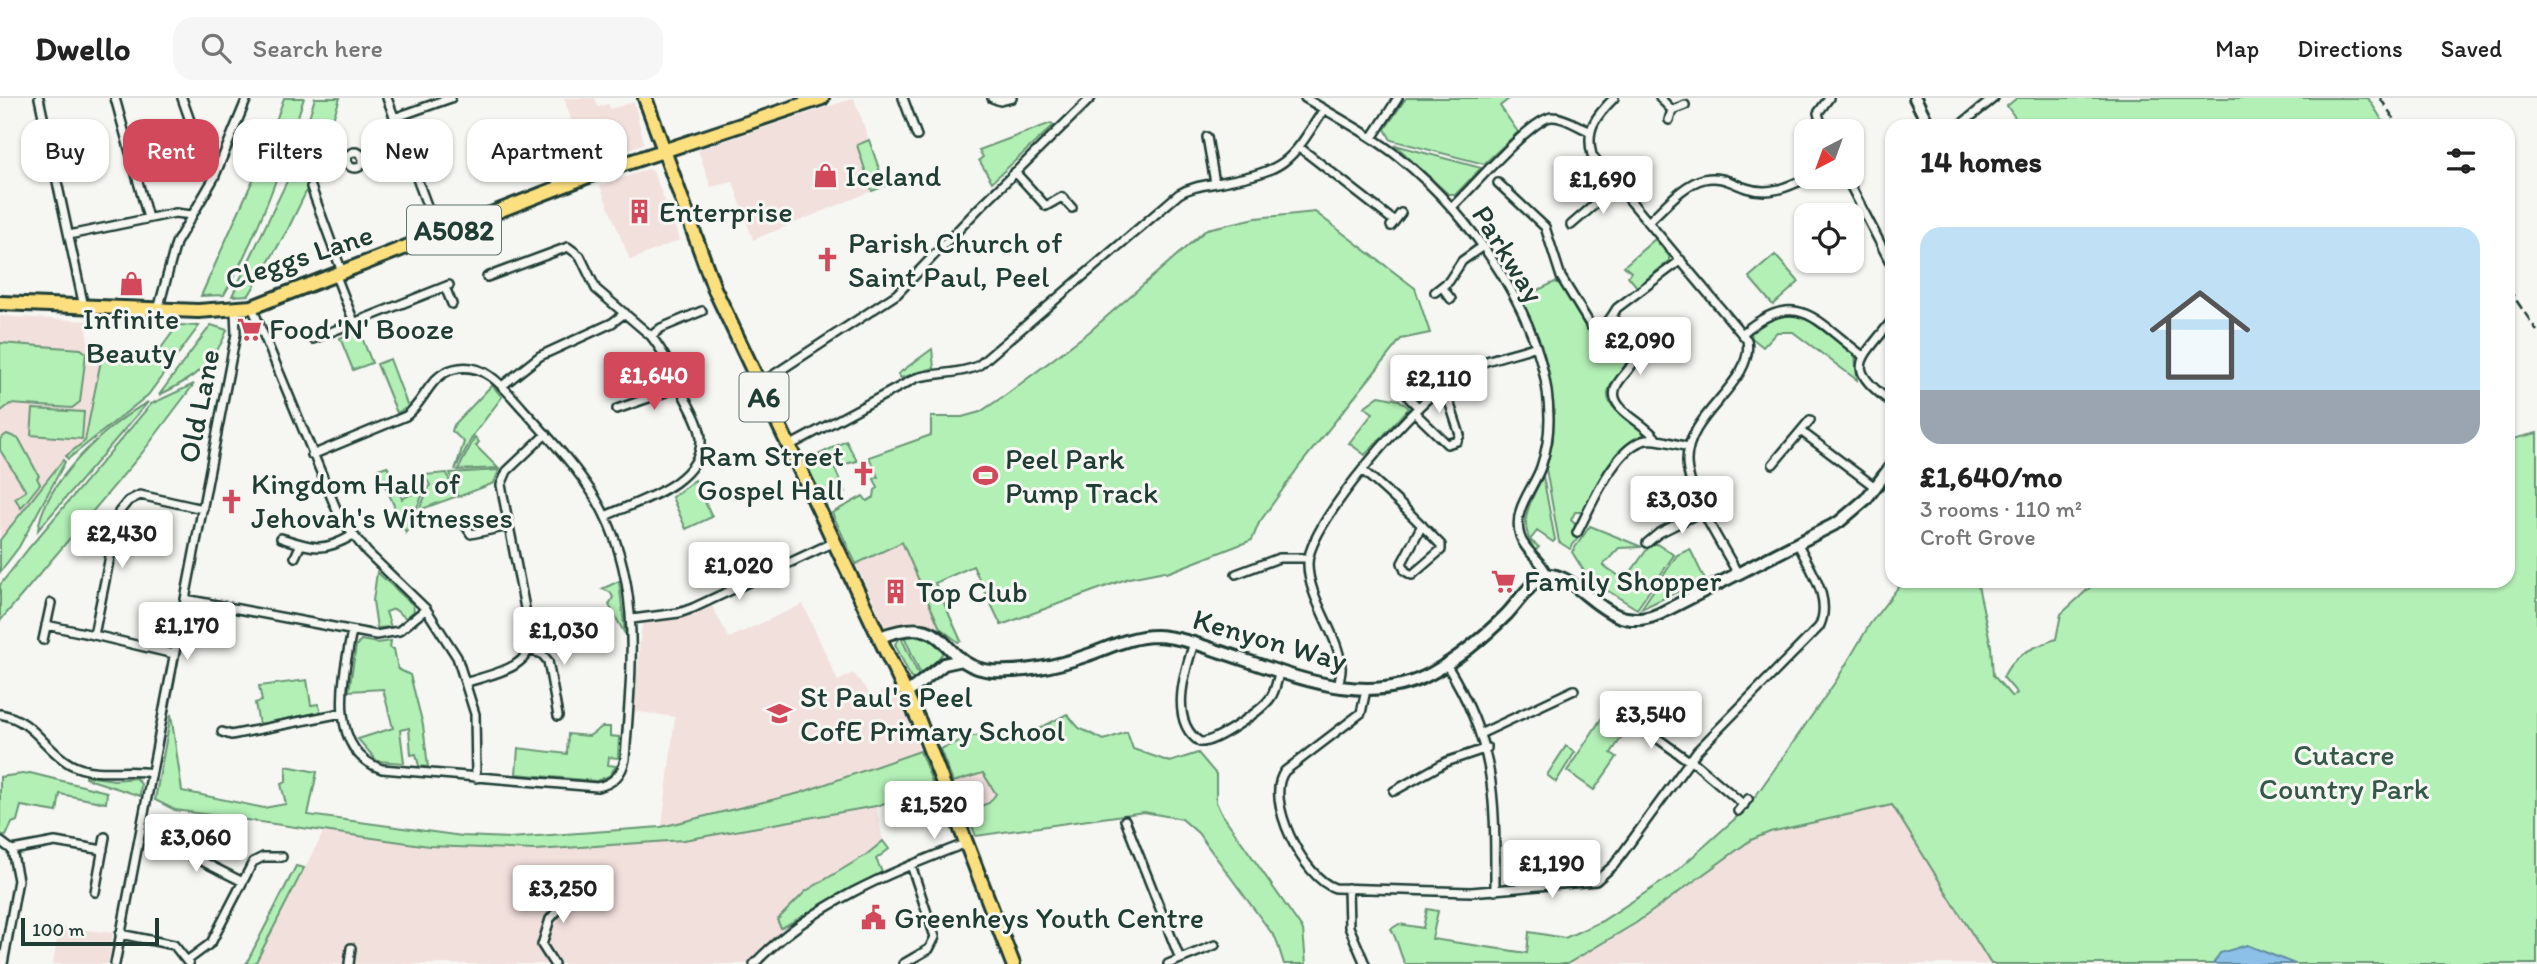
<!DOCTYPE html>
<meta charset="utf-8">
<style>
body{margin:0;font-family:Itim,sans-serif;background:#f6f6f6;color:#222;height:100vh;display:flex;flex-direction:column;font-size:26px;white-space:nowrap}
*{box-sizing:border-box;margin:0}
p{font-size:23px;color:#767676}
.icon{flex:none;width:38px;height:38px;fill:none;stroke:currentColor;stroke-width:2;stroke-linecap:round;stroke-linejoin:round}
.map{position:relative;flex:1;overflow:hidden}
.side{position:absolute;left:1885px;top:21px;width:630px;height:469px;display:flex;flex-direction:column;background:#fff;border-radius:21px;box-shadow:0 2px 5px #0004}
.side>*{flex:none}
.hud{position:absolute;left:21px;top:21px;width:665px;height:63px;display:flex;gap:14px}
.needle{width:46px;rotate:221deg}
.buttons{position:absolute;left:1794px;top:21px;display:grid;gap:14px}
.buttons a{display:grid;place-items:center;width:70px;height:70px;border-radius:14px;background:#fff;box-shadow:0 2px 5px #0004;font-size:35px}
.scale{position:absolute;left:21px;bottom:18px;width:138px;box-sizing:border-box;padding-left:7px;border:4px solid #1f3d34;border-top:0;font-size:19px;line-height:24px;white-space:nowrap;color:#1f3d34;-webkit-text-stroke:5px #f6f6f2;paint-order:stroke}
.price{position:absolute;translate:-50% -60px;padding:0 16px;border-radius:7px;background:#fff;color:#222;font-size:23px;line-height:46px;filter:drop-shadow(0 2px 4px #0008)}
.price::after{content:'';position:absolute;left:50%;top:42px;width:21px;height:16px;margin-left:-10px;background:inherit;clip-path:polygon(0 0,100% 0,50% 100%)}
.price.on{background:#d1495b;color:#fff}
ul{padding:0;list-style:none}
li{display:grid;align-content:center;gap:14px;height:371px;padding:0 35px}
li+li{border-top:2px solid #e0e0e0}
li span{display:grid;place-items:center;height:217px;border-radius:21px;color:#555}
li>.icon{margin-inline-start:auto}
span .icon{width:126px;height:126px;fill:#fffc;stroke-width:1}
li b{font-size:30px}
h2{display:flex;justify-content:space-between;align-items:center;height:84px;padding:0 35px;font-size:30px}
.tag{padding:0 24px;border-radius:21px;background:#fff;box-shadow:0 2px 5px #0004;font-size:24px;line-height:63px}
.tag.on{background:#d1495b;color:#fff}
header{display:flex;align-items:center;gap:42px;box-sizing:border-box;height:98px;padding:0 35px;background:#fff;border-bottom:2px solid #e0e0e0}
header strong{font-size:33px}
nav{display:flex;gap:38px;margin-inline-start:auto;font-size:24px}
.search{width:490px;height:63px;background:#f6f6f6;display:flex;align-items:center;gap:18px;box-sizing:border-box;padding:0 24px;border-radius:21px;color:#767676;font-size:26px}
.map>svg:first-child{display:block}
.built{fill:#f2e0dd}
.green{fill:#b3f0b6;stroke:#699675;stroke-width:2}
.water{fill:#8cc0e9;stroke:#608ca1;stroke-width:2}
.lines{fill:none;stroke-linecap:round;stroke-linejoin:round}
.street-casing{stroke:#1f3d34;stroke-width:12}
.secondary-casing{stroke:#1f3d34;stroke-width:16}
.primary-casing{stroke:#1f3d34;stroke-width:18}
.street{stroke:#f6f6f2;stroke-width:7}
.secondary{stroke:#f6f6f2;stroke-width:10}
.primary{stroke:#fce080;stroke-width:12}
.rail{stroke:#1f3d34;stroke-width:2.5;stroke-dasharray:10 5;stroke-linecap:butt}
.labels{text-anchor:middle;stroke-width:6;stroke-linejoin:round;paint-order:stroke}
.shield{fill:#f6f6f2;stroke:#60746d;stroke-width:2}
.shield-label{font-size:28px;font-weight:bold;fill:#1f3d34}
.poi-label{font-size:30px;fill:#1f3d34;stroke:#f6f6f2;text-anchor:start}
.street-label{font-size:30px;fill:#1f3d34;stroke:#f6f6f2}
.park-label{font-size:30px;fill:#355848;stroke:#f6f6f2}
</style>
<header>
<strong>Dwello</strong>
<div class="search"><svg class="icon" aria-label="search" viewBox="0 0 24 24"><circle cx="10" cy="10" r="6"/><path d="M15 15l6 6"/></svg>Search here</div>
<nav><a>Map</a><a>Directions</a><a>Saved</a></nav>
</header>
<div class="map">
<svg width="2537" height="866" viewBox="0 0 2537 866">
<rect width="100%" height="100%" fill="#f6f6f2"/>
<filter id="ink" filterUnits="userSpaceOnUse"><feTurbulence type="fractalNoise" baseFrequency=".0143" numOctaves="2"/><feDisplacementMap in="SourceGraphic" scale="14" xChannelSelector="R" yChannelSelector="G"/><feConvolveMatrix kernelMatrix="1 2 1 2 8 2 1 2 1" color-interpolation-filters="sRGB"/></filter>
<g filter="url(#ink)">
<path class="built" d="M564 0H595L598 9 608 6 610 11 634 4 644 45 587 69Z
M854 0 869 42 857 47 872 93 753 142 733 84 711 89 698 52Z
M648 71 653 73 680 142 630 162 600 88Z
M0 218 88 223 87 242 96 243V261L150 265 85 343 66 358 0 442Z
M901 444 923 491 940 530 915 522 886 531 856 466Z
M711 506 729 540 803 506 838 583 853 575 872 598 894 588 920 653 800 695 662 729 675 619 633 613 642 526 676 520Z
M983 675 996 696 990 705 966 713 953 684Z
M1893 707 1991 866H1567L1636 825 1751 742 1770 734Z
M876 708 883 743 781 830 783 831 747 866H255L324 733 429 748 536 752 684 742Z
M59 829 113 835 108 866H53Z"/>
<path class="green" d="M284 0H304C282 68 259 135 224 197L201 198 264 57Z
M315 0H340L313 81 301 45Z
M1406 0H1510L1500 8 1518 34 1484 66 1391 42 1385 31Z
M2017 0H2368L2386 28H2021L2007 8Z
M1051 25 1054 27 992 84 979 62 983 59 979 52Z
M869 42 885 88 872 93 857 47Z
M1395 47 1481 70 1456 96H1448Z
M299 58 308 90 288 131 249 197 232 198Z
M1315 114 1415 190 1430 235 1401 241 1300 367 1259 425 1252 442 1167 475 1165 473 1129 480 1001 527 973 468 935 485 961 543 958 544 940 530 902 444 856 466 832 415 863 398 867 403 874 399 875 392 878 390 874 381 878 379 869 359 931 337V319H962L980 314 1007 296 1089 234 1207 131 1256 120Z
M1655 141 1669 158V163L1637 189 1628 178 1631 174 1624 168Z
M1775 157 1799 184 1773 207 1749 179Z
M1555 184 1560 186 1587 231 1600 234 1613 228C1655 269 1596 279 1610 305 1617 317 1634 324 1644 334L1642 339 1616 356 1584 414H1575L1571 422 1576 427 1573 436 1578 440 1570 451 1559 444 1546 371 1553 342 1554 310 1535 231 1521 205 1523 199Z
M1785 214 1805 219 1855 256 1857 282 1793 234H1777L1763 249 1752 240 1751 233 1763 223Z
M178 227 199 228 148 297 68 361 66 358 85 343 101 262 150 265Z
M211 227 227 232C215 266 191 282 159 297Z
M359 232 372 265 353 272 340 240Z
M0 245 81 251 86 255 80 304 72 310 10 306 0 314Z
M932 251 934 270 901 280 898 276Z
M390 261 408 309 397 315 377 266Z
M194 286 142 355 0 523V487L29 450 151 306Z
M492 287 502 299 474 336 455 372 464 344 452 333 454 327Z
M1379 298 1399 302 1409 310 1365 357 1349 345 1373 315 1364 309Z
M148 304 38 432C44 384 108 326 148 304Z
M33 311 84 314 82 341 31 337Z
M2537 335V866H1991L1892 707 1770 734 1751 742 1636 825 1567 866H1405C1399 854 1398 843 1391 831L1399 826 1423 830 1427 811 1438 813 1432 841 1527 855 1529 834 1565 840 1602 823 1671 778 1737 719 1755 699 1836 583 1870 526 1903 483H1977L1991 548 1993 577 2012 599 2017 595 2003 579C2015 555 2032 550 2056 541L2061 516 2097 483H2508V342Z
M7 336 19 341 39 378 37 380 40 386 21 410 15 400 26 393 0 352V341Z
M475 339 479 344 476 348 498 370 458 372Z
M846 343 857 363 834 369 845 394 825 403 804 364Z
M63 362 65 364 19 449 0 474V442Z
M387 368 402 401 426 389 406 435 378 371Z
M499 372 494 385 458 399 450 375Z
M447 375 455 399 419 412 430 387 424 377Z
M1543 378 1555 442 1553 444 1537 433 1530 442 1539 449 1535 453C1517 424 1529 406 1543 378Z
M695 382 712 419 686 431 672 399Z
M1590 428 1642 449 1619 450 1603 467 1625 482 1648 450 1655 445 1674 457 1637 511 1589 481 1572 454Z
M758 449 767 468 756 474 746 455Z
M1690 451 1706 484H1698L1641 511 1677 457Z
M377 474 413 507 414 513 406 520 394 511 386 514 391 529 377 530 373 503Z
M619 483 625 536 609 507 613 499 610 494 602 491Z
M913 535 925 537 944 554 922 579 904 538Z
M901 539 920 580H911L895 546Z
M361 542 377 545 391 543 390 550 394 551 398 571 410 577 423 627 428 669 419 668 416 656 411 657 409 630 400 632 404 665 377 663 358 641 393 630 383 591 349 593 356 548Z
M307 582 311 607 318 606 321 614 259 626 255 605 262 603 259 588Z
M1605 615 1628 630 1611 655 1617 659 1594 692 1567 673Z
M171 616 182 693 264 710 286 706 281 686 286 684V668L317 674 308 717 462 738 510 740 661 729 800 695 920 653 934 689 876 708 684 742 536 752 429 748 175 712 155 702Z
M1067 616 1079 630 1104 642 1127 634 1133 651 1170 664 1198 655 1216 676V704L1220 713 1303 832 1306 866H1284L1276 841 1198 735 1182 721 1144 714 976 738 966 713 989 705 996 696 983 675 953 684 940 651 972 638 1031 635Z
M602 629H610V638L619 639 618 660 609 659 608 667 616 668 609 678 596 683 516 676 518 650 567 656 568 636 589 638Z
M1566 648 1575 654 1556 684 1547 677Z
M30 675 107 694 106 705 60 696 57 714 21 708 17 723 12 725 6 738 0 736V679Z
M85 678 115 682 136 680 141 686 140 698 85 680Z
M883 743 889 751 876 761 882 774 781 830 777 822 806 793 866 757Z
M296 768 304 770 255 866H246Z"/>
<path class="water" d="M2247 847 2295 866H2213L2220 855Z"/>
<g class="lines">
<defs>
<path id="street" d="M39 0 84 209
M115 0 148 120
M182 0 206 68 214 80
M387 0 438 137
M903 0 917 38
M992 0 1000 3 1012 0
M1305 0C1337 19 1371 37 1400 60 1472 118 1549 225 1549 321 1549 337 1546 354 1541 369 1533 392 1512 411 1520 438 1525 454 1541 461 1547 476
M1614 0C1596 18 1585 31 1592 57L1747 242C1755 286 1686 315 1687 364 1688 397 1722 446 1738 476
M1660 0 1672 12
M394 20 451 0
M1669 22 1672 12 1685 7
M1959 28 1994 0
M1823 33 1818 15 1829 0
M1207 39 1215 85
M1372 40 1398 0
M1299 49 1394 123
M546 53 560 90
M347 62a8 8 0 1 1 16 0a8 8 0 1 1-16 0Z
M536 58 555 49
M362 59 403 44
M1015 74 1046 108 1062 99 1072 110
M1846 79 1892 168
M1498 85 1545 129 1561 179 1591 228C1606 232 1611 219 1617 210L1681 162
M311 89 342 174
M1451 110C1470 93 1533 18 1553 19 1565 19 1579 29 1589 33
M1648 124C1664 110 1683 86 1704 81 1720 77 1732 85 1746 90 1769 98 1788 89 1809 79
M1571 127 1616 88
M1391 128 1401 115
M69 137 175 115 192 117
M336 178 354 224
M487 179 568 149 580 158 596 191 651 238 661 230 702 213
M445 189 452 206
M1442 189 1451 201
M1435 194 1449 183 1462 163 1483 148
M252 209 340 420 367 454 426 511 457 559 475 616 476 680
M158 212 176 145 214 80 247 0
M1614 220C1620 229 1631 241 1634 252 1640 271 1610 281 1615 300 1620 317 1647 326 1657 342
M1892 222C1861 264 1842 267 1892 305
M1743 235C1798 189 1816 223 1863 258
M313 241 449 187
M758 287 897 196 980 109 1091 0
M502 288 540 258 612 225 625 215
M617 311 680 289
M1414 314 1447 346 1457 343 1460 337 1446 294 1439 282 1420 286 1410 295 1409 300 1418 309
M1802 334 1875 389
M789 348 916 280C937 274 957 277 978 268L1179 96C1192 88 1207 87 1222 84 1286 72 1289 66 1324 11
M312 357 406 318C425 304 429 277 454 271 485 263 504 290 523 311 549 340 576 368 596 401 644 482 631 573 625 661 622 677 612 686 597 689L382 671C325 652 344 575 352 533
M1773 366 1810 322
M1362 372C1390 395 1416 421 1441 447V452L1412 477 1405 473 1402 465 1422 427
M605 418C638 403 703 386 701 340 700 326 691 312 685 300 675 278 666 257 651 238
M465 427 471 436 509 428
M1577 435C1591 409 1615 348 1646 342 1659 340 1675 346 1688 349
M281 440C313 450 323 455 353 437
M1647 445 1659 435 1705 412
M295 459 301 446
M1236 476 1279 460H1308
M185 501 376 537 399 533 426 511
M632 521 679 515 693 510 834 444
M46 527 94 537
M43 542 51 505
M1194 545C1185 573 1168 623 1200 644 1213 646 1263 612 1271 599 1276 592 1277 581 1280 572
M529 552 542 556 548 563 558 618
M174 556 94 537 119 414 128 403 140 397 203 411
M1446 566C1497 647 1495 701 1495 793
M468 584C491 576 530 571 531 541L501 387 507 373 546 336
M1338 589C1339 582 1342 574 1341 568 1339 537 1308 501 1308 466 1308 424 1421 298 1458 276 1481 262 1509 257 1534 249
M1366 592 1361 615 1285 673C1263 700 1304 781 1335 790L1471 794 1596 783 1614 767 1697 653 1819 529C1833 501 1810 471 1798 446
M0 616C34 622 43 650 70 666 96 680 125 670 151 675
M1629 620 1689 663
M222 634 231 637 342 615
M1482 635 1574 592
M1690 661 1744 707
M1394 693 1446 664 1487 650
M1738 713 1748 701
M1125 722 1180 861
M0 743 12 752 18 782 3 866
M164 744 241 783
M12 752 55 744 103 752
M159 753 169 733
M1348 790 1349 829 1365 866
M95 794 105 739
M120 836 174 847 189 866
M188 862 211 845 253 764 263 759H282
M115 866 236 236 235 212
M349 866 351 850
M554 866 542 847 550 821 575 793
M754 866C810 807 892 773 967 745
M903 866 929 851 935 839 911 767
M1168 866 1215 847"/>
<path id="secondary" d="M1915 0 1929 28
M880 539C955 511 936 568 992 573 1022 575 1057 568 1085 558 1109 550 1130 538 1156 538 1177 539 1198 546 1218 553 1285 574 1364 613 1432 575 1459 560 1486 537 1507 516 1519 503 1529 487 1543 477 1582 472 1603 540 1659 516L1839 424 1866 401 1892 367
M906 596 944 566 962 562"/>
<path id="primary" d="M645 0 714 190 919 623 1013 866
M0 205 198 213 252 209 591 77 822 0"/>
</defs>
<use href="#street" class="street-casing"/>
<use href="#secondary" class="secondary-casing"/>
<use href="#primary" class="primary-casing"/>
<use href="#street" class="street"/>
<use href="#secondary" class="secondary"/>
<use href="#primary" class="primary"/>
<path class="rail" d="M2380 0 2399 28
M2508 190 2537 233"/>
</g>
</g>
<defs>
<symbol id="shop-bare" viewBox="-9 -9 18 18"><path d="M-5-2.5h2.3a2.7 3.5 0 0 1 5.4 0H5L5.5 6h-11ZM-1.5-2.5h3a1.5 2.3 0 0 0-3 0Z" fill="#d1495b" stroke="#f6f6f2" stroke-width="2.5" paint-order="stroke"/></symbol>
<symbol id="building-bare" viewBox="-9 -9 18 18"><path d="M-4-6H4V6H1V3H-1V6H-4ZM-2.5-4.3h1.7v1.8h-1.7ZM.8-4.3h1.7v1.8H.8ZM-2.5-1h1.7V.8h-1.7ZM.8-1h1.7V.8H.8Z" fill="#d1495b" stroke="#f6f6f2" stroke-width="2.5" paint-order="stroke"/></symbol>
<symbol id="church-bare" viewBox="-9 -9 18 18"><path d="M-1.2-6h2.4v3.5h3.3v2.4h-3.3V6h-2.4V-.1h-3.3v-2.4h3.3Z" fill="#d1495b" stroke="#f6f6f2" stroke-width="2.5" paint-order="stroke"/></symbol>
<symbol id="supermarket-bare" viewBox="-9 -9 18 18"><path d="M-6-5.5h2.5l.6 2H6L4.5 2H-2.5L-4.4-4H-6ZM-1.5 3.2a1.3 1.3 0 1 0 .1 0ZM3 3.2a1.3 1.3 0 1 0 .1 0Z" fill="#d1495b" stroke="#f6f6f2" stroke-width="2.5" paint-order="stroke"/></symbol>
<symbol id="stadium-bare" viewBox="-9 -9 18 18"><path d="M0-5a6.5 5 0 1 0 0 10a6.5 5 0 1 0 0-10ZM-3.5-1.8h7v3.6h-7Z" fill="#d1495b" stroke="#f6f6f2" stroke-width="2.5" paint-order="stroke"/></symbol>
<symbol id="school-bare" viewBox="-9 -9 18 18"><path d="M0-5L7-2L0 1L-7-2ZM-4 1L0 2.5L4 1V4Q0 6-4 4Z" fill="#d1495b" stroke="#f6f6f2" stroke-width="2.5" paint-order="stroke"/></symbol>
<symbol id="civic-bare" viewBox="-9 -9 18 18"><path d="M-.6-6.5H3V-4.5H.6V-3L4-1V1h2V6H-6V1h2V-1L-.6-3ZM-1.2 2.5V6h2.4V2.5Z" fill="#d1495b" stroke="#f6f6f2" stroke-width="2.5" paint-order="stroke"/></symbol>
</defs>
<g fill-rule="evenodd">
<use href="#shop-bare" x="808" y="60" width="35" height="35"/>
<use href="#building-bare" x="622" y="96" width="35" height="35"/>
<use href="#church-bare" x="810" y="144" width="35" height="35"/>
<use href="#shop-bare" x="114" y="168" width="35" height="35"/>
<use href="#supermarket-bare" x="232" y="214" width="35" height="35"/>
<use href="#church-bare" x="846" y="358" width="35" height="35"/>
<use href="#stadium-bare" x="968" y="360" width="35" height="35"/>
<use href="#church-bare" x="214" y="386" width="35" height="35"/>
<use href="#supermarket-bare" x="1486" y="466" width="35" height="35"/>
<use href="#building-bare" x="878" y="476" width="35" height="35"/>
<use href="#school-bare" x="762" y="598" width="35" height="35"/>
<use href="#civic-bare" x="856" y="802" width="35" height="35"/>
</g>
<g class="labels">
<g class="shield">
<rect x="407" y="107.5" width="94" height="49" rx="5"/>
<rect x="739.5" y="274.5" width="49" height="49" rx="5"/>
</g>
<g class="shield-label">
<text x="454" y="142">A5082</text>
<text x="764" y="309">A6</text>
</g>
<g class="poi-label">
<text x="845" y="88">Iceland</text>
<text x="659" y="124">Enterprise</text>
<text x="848" y="155">Parish Church of<tspan x="848" dy="34">Saint Paul, Peel</tspan></text>
<text x="131" y="231" text-anchor="middle">Infinite<tspan x="131" dy="34">Beauty</tspan></text>
<text x="269" y="241">Food 'N' Booze</text>
<text x="844" y="368" text-anchor="end">Ram Street<tspan x="844" dy="34">Gospel Hall</tspan></text>
<text x="1005" y="371">Peel Park<tspan x="1005" dy="34">Pump Track</tspan></text>
<text x="251" y="396">Kingdom Hall of<tspan x="251" dy="34">Jehovah's Witnesses</tspan></text>
<text x="1524" y="493">Family Shopper</text>
<text x="916" y="504">Top Club</text>
<text x="800" y="609">St Paul's Peel<tspan x="800" dy="34">CofE Primary School</tspan></text>
<text x="894" y="830">Greenheys Youth Centre</text>
</g>
<g class="street-label">
<text transform="translate(1508 156) rotate(58)" y="10">Parkway</text>
<text transform="translate(299 159) rotate(-18)" y="10">Cleggs Lane</text>
<text transform="translate(199 308) rotate(-79)" y="10">Old Lane</text>
<text transform="translate(1270 542) rotate(16)" y="10">Kenyon Way</text>
</g>
<g class="park-label">
<text x="2344" y="667">Cutacre<tspan x="2344" dy="34">Country Park</tspan></text>
</g>
</g>
</svg>
<div class="buttons">
<a><svg class="needle" viewBox="-14 -14 28 28"><path d="M0-13l5 13h-10z" fill="#e53935"/><path d="M0 13l5-13h-10z" fill="#767676"/></svg></a>
<a><svg class="icon" aria-label="locate" viewBox="0 0 24 24"><circle cx="12" cy="12" r="6"/><path d="M12 2v4M12 18v4M2 12h4M18 12h4"/></svg></a>
</div>
<div class="scale">100 m</div>
<b class="price" style="left:1603px;top:118px">£1,690</b>
<b class="price" style="left:1640px;top:279px">£2,090</b>
<b class="price on" style="left:654px;top:314px">£1,640</b>
<b class="price" style="left:1439px;top:317px">£2,110</b>
<b class="price" style="left:1682px;top:438px">£3,030</b>
<b class="price" style="left:122px;top:472px">£2,430</b>
<b class="price" style="left:739px;top:504px">£1,020</b>
<b class="price" style="left:187px;top:564px">£1,170</b>
<b class="price" style="left:564px;top:569px">£1,030</b>
<b class="price" style="left:1651px;top:653px">£3,540</b>
<b class="price" style="left:934px;top:743px">£1,520</b>
<b class="price" style="left:196px;top:776px">£3,060</b>
<b class="price" style="left:1552px;top:802px">£1,190</b>
<b class="price" style="left:563px;top:827px">£3,250</b>
<div class="hud">
<a class="tag">Buy</a>
<a class="tag on">Rent</a>
<a class="tag">Filters</a>
<a class="tag">New</a>
<a class="tag">Apartment</a>
</div>
<section class="side">
<h2>14 homes<svg class="icon" aria-label="filters" viewBox="0 0 24 24"><path d="M4 7h16M4 17h16"/><circle cx="9" cy="7" r="2"/><circle cx="15" cy="17" r="2"/></svg></h2>
<ul>
<li><span style="background:linear-gradient(#bfe0f5 75%,#9aa5b1 0)"><svg class="icon" aria-label="home" viewBox="0 0 24 24"><path d="M3 11l9-7 9 7M6 9v11h12V9"/></svg></span><div><b>£1,640/mo</b><p>3 rooms · 110 m²</p><p>Croft Grove</p></div></li>
</ul>
</section>
</div>
